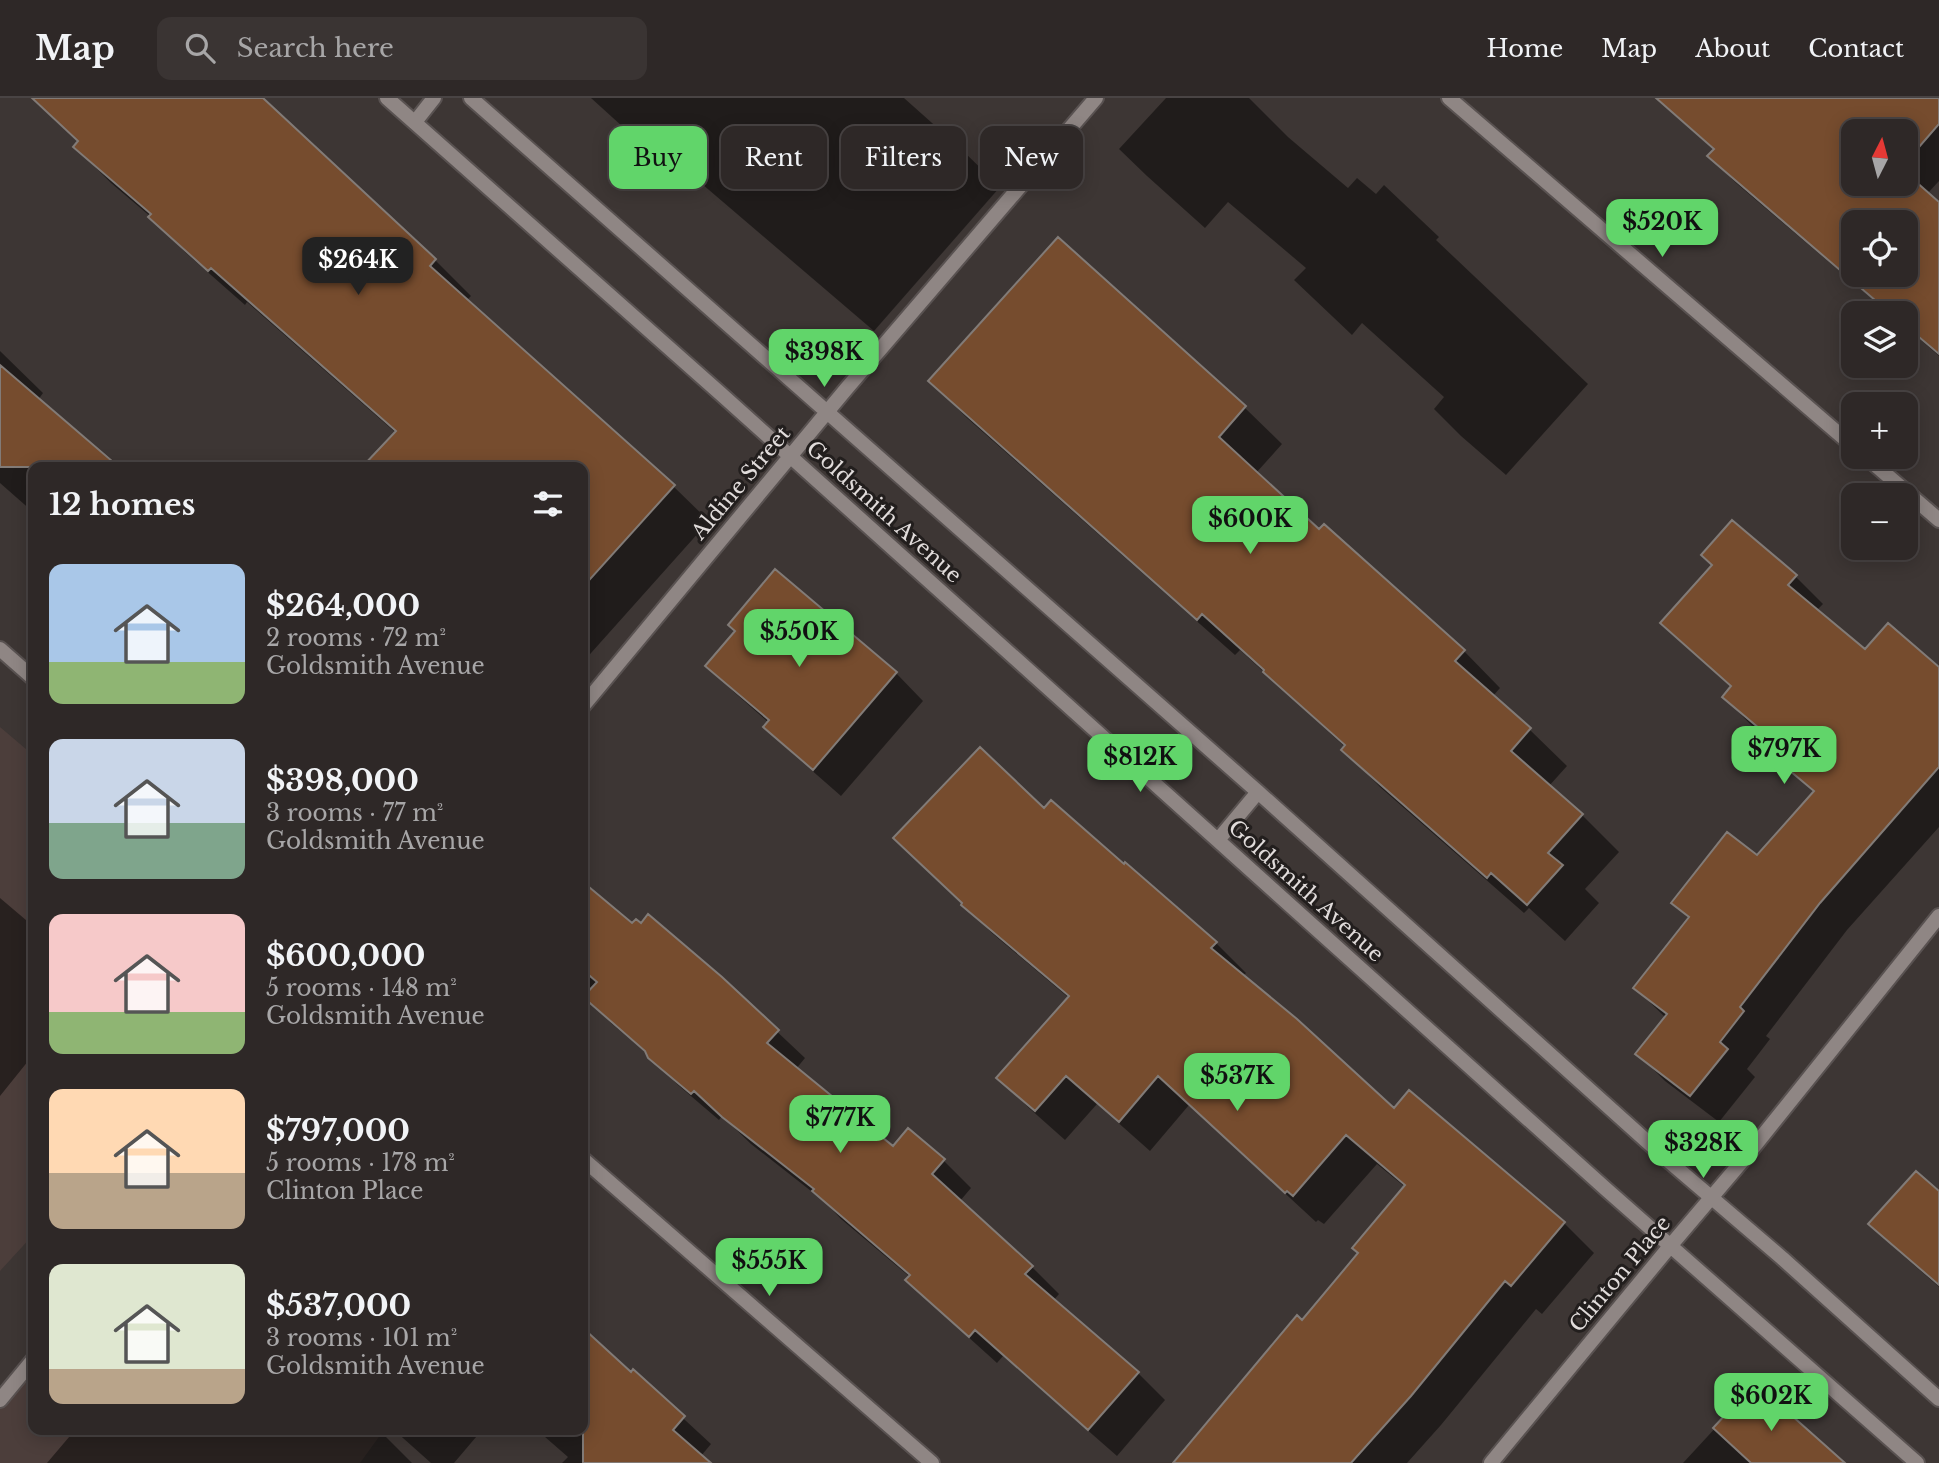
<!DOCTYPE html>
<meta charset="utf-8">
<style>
body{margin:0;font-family:"Libre Baskerville",serif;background:#3a3433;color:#f1f3f6;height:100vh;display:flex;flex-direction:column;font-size:26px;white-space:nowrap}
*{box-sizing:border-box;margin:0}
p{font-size:23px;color:#a7a6a7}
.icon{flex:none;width:38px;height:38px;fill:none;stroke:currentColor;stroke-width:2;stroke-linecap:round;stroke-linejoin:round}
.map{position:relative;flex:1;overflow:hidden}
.side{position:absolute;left:28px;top:364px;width:560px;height:973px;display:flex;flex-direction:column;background:#2e2827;border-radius:14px;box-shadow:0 4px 18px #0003,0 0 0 2px #494444}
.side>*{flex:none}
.guide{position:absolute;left:609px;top:28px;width:665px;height:63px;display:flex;gap:14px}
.needle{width:46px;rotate:6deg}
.buttons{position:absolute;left:1841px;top:21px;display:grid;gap:14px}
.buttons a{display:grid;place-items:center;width:77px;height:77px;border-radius:14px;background:#2e2827;box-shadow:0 4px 18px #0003,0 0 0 2px #494444;font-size:35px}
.price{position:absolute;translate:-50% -60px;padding:0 16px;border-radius:14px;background:#61d56a;color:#111;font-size:23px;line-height:46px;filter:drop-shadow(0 2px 4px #0008)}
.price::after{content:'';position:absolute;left:50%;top:42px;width:21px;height:16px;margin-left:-10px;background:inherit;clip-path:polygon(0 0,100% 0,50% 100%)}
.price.current{background:#222;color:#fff}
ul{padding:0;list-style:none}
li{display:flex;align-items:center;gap:21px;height:175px;padding:0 21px}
li span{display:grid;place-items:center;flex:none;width:196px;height:140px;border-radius:14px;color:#555}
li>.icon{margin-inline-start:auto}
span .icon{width:84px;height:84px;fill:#fffc;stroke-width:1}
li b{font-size:30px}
h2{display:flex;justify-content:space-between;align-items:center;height:84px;padding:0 21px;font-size:30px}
.tag{padding:0 24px;border-radius:14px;background:#2e2827;box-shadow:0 4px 18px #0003,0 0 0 2px #494444;font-size:24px;line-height:63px}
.tag.current{background:#61d56a;color:#111}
header{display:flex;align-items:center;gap:42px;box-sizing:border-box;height:98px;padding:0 35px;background:#2e2827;border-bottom:2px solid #494444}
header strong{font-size:33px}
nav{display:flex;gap:38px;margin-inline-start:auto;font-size:24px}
.search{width:490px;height:63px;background:#3a3433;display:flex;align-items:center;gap:18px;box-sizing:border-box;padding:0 24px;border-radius:14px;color:#a7a6a7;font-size:26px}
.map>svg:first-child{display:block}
.built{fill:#4c3e3b}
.shadow{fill:#0007;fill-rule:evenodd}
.building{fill:#764c2e;stroke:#827b77;stroke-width:2;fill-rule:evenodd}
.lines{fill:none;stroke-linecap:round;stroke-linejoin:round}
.minor-casing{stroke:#595251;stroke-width:18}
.minor{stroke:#8f8684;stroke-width:14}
.labels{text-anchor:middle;stroke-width:6;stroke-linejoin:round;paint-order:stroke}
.street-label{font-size:21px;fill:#e1dcdb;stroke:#221e1d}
</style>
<header>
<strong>Map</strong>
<div class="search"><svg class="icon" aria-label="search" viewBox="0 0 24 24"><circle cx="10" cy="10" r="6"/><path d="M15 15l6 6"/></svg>Search here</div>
<nav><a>Home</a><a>Map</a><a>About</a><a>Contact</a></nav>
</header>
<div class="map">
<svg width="1939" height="1365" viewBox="0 0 1939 1365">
<rect width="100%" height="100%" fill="#3d3634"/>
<path class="built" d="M0 629 33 657V1137L0 1173Z
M33 1268V1332H376L381 1336 360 1365H0V1306Z"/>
<path class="shadow" d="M31 0H260L283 19 435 162 471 198 466 203 673 388 709 423 583 564V369H370L367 366 396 335 247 204 245 207 186 155 151 119 111 85 75 49 79 45Z
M591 0H904L959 49 1000 89 874 233 640 33 634 39Z
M1166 0H1249L1288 39 1348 90 1357 80 1376 96 1384 87 1439 139 1436 142 1588 286 1506 377 1461 338 1434 311 1444 299 1362 225 1352 237 1294 182 1306 170 1228 104 1205 130 1147 78 1119 51Z
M1656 0H1939V83L1927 96 1939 107V258L1906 229V215H1889L1736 85 1709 58 1715 53ZM1853 33H1906V86H1853ZM1853 124H1906V177H1853Z
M1058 141 1245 310 1282 346 1256 375 1319 434 1464 553 1500 590 1493 598 1530 632 1567 668 1549 688 1582 717 1619 754 1585 791 1599 805 1565 843 1529 810 1524 815 1380 689 1344 652 1345 649 1240 552 1235 557 967 320 930 283Z
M0 253 43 295 38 302 75 334 77 332 121 369H33V414L0 385Z
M776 473 896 575 923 603 841 698 793 656 766 629 769 625 735 595 707 568 737 533Z
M1795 478 1823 506 1816 513 1865 553 1939 572V729L1847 832 1766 938 1770 941 1747 971 1755 979 1719 1024 1665 983 1638 956 1666 920 1635 890 1689 821 1674 805 1758 760 1815 695 1792 671 1797 665 1751 627 1724 599 1732 590 1690 552 1662 525Z
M1044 712 1216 845 1246 875 1243 878 1395 1012 1410 995 1564 1125 1594 1155 1542 1216 1536 1211 1441 1327 1407 1365H1182L1360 1155 1405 1089 1377 1066 1324 1126 1318 1122 1316 1124 1189 1007 1150 1053 1097 1006 1065 1042 1029 1010 999 980 1069 900 993 836 963 807Z
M583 786 632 828 721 881 805 960 796 971 894 1050 908 1033 944 1063 971 1090 960 1103 1032 1169 1059 1196 1053 1203 1138 1275 1165 1302 1117 1358 1003 1258 997 1265 935 1209 907 1182 910 1179 841 1121 825 1104 751 1046 722 1018 719 1022 678 987 649 957 612 926 585 899 583 896Z
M0 800 33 828V957L0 998Z
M1939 1095V1189L1898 1153 1871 1126Z
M583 1232 631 1276 633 1274 711 1346 701 1358 709 1365H562L568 1359 537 1332H583Z
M1755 1287 1842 1365H1683Z
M75 1332H379L412 1365H47Z
M394 1332H482L454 1365H431Z"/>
<path class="building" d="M32 0H263L436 161 430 168 675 387 583 489V369H362L396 333 211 170 208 173 148 119 151 116 73 49 78 43Z
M1656 0H1939V26L1906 64V33H1853V86H1906V75L1939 104V256L1906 228V215H1890L1707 58 1714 51ZM1853 124H1906V177H1853Z
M1058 139 1246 308 1219 339 1319 431 1324 426 1465 552 1455 563 1531 630 1511 653 1583 716 1548 755 1563 767 1527 807 1491 775 1487 780 1341 652 1345 647 1263 574 1264 572 1202 516 1197 522 928 283Z
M0 267 119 369H0Z
M1732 422 1797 477 1788 487 1865 551 1888 525 1939 569V669L1820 805 1740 909 1744 913 1720 944 1728 951 1690 998 1635 956 1667 916 1633 890 1689 819 1671 805 1727 734 1757 757 1814 693 1789 672 1797 662 1722 599 1731 588 1660 525 1712 467 1701 457Z
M775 471 897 574 813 672 763 629 769 622 705 568 735 533 728 527Z
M980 649 1044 710 1051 702 1124 766 1125 764 1217 844 1211 850 1297 921 1394 1010 1409 992 1565 1124 1511 1188 1505 1183 1411 1298 1351 1365H1173L1297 1217 1302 1222 1358 1155 1352 1150 1405 1087 1346 1037 1293 1098 1287 1093 1285 1095 1158 978 1119 1024 1066 978 1035 1013 996 980 1069 898 961 807 962 805 893 740Z
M583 784 632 825 636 821 641 825 648 816 722 879 779 932 767 945 893 1048 908 1030 945 1061 932 1076 1033 1168 1025 1176 1139 1274 1088 1332 975 1232 969 1239 905 1182 910 1177 812 1093 814 1091 722 1019 694 993 691 996 648 960 645 953 583 899 597 884 583 872Z
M1916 1073 1939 1093V1187L1868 1126Z
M583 1230 631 1274 633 1271 685 1318 673 1332 711 1365H583Z
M1755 1285 1845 1365H1751L1713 1330Z"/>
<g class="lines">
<defs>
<path id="minor" d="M387 0 721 296 1607 1092 1917 1365
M471 0 1258 694 1671 1065 1782 1160 1939 1301
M1449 0 1853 348
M415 24 434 0
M1866 359 1939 422
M0 551 33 580
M583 608 847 290 1096 0
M1218 742 1258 694
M583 1061 932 1365
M0 1302 33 1262
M1491 1365 1671 1147 1744 1061 1939 818"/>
</defs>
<use href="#minor" class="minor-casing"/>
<use href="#minor" class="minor"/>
</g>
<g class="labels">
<g class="street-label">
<text transform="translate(741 385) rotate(-50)" y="7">Aldine Street</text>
<text transform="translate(884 414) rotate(42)" y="7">Goldsmith Avenue</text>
<text transform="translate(1306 793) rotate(42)" y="7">Goldsmith Avenue</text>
<text transform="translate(1620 1176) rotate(-50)" y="7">Clinton Place</text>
</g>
</g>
</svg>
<div class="buttons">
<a><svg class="needle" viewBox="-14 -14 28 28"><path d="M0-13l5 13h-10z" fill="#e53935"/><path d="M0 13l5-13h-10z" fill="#a7a6a7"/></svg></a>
<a><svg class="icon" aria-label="locate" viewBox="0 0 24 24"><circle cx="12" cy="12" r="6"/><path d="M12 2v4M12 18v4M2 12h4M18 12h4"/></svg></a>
<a><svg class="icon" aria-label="layers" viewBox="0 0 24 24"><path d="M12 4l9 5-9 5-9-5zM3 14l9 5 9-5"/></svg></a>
<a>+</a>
<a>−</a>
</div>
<b class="price" style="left:1662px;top:161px">$520K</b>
<b class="price current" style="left:358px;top:199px">$264K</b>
<b class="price" style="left:824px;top:291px">$398K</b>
<b class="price" style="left:1250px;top:458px">$600K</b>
<b class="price" style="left:799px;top:571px">$550K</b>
<b class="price" style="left:1784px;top:688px">$797K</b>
<b class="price" style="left:1140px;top:696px">$812K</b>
<b class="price" style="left:1237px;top:1015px">$537K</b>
<b class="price" style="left:840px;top:1057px">$777K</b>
<b class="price" style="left:1703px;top:1082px">$328K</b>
<b class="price" style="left:769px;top:1200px">$555K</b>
<b class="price" style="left:1771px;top:1335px">$602K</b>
<div class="guide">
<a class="tag current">Buy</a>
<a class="tag">Rent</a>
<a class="tag">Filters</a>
<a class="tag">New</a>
</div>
<section class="side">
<h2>12 homes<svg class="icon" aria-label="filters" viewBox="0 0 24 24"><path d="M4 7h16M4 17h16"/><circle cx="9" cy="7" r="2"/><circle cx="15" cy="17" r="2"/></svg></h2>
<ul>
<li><span style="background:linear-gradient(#a9c7e8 70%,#8fb573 0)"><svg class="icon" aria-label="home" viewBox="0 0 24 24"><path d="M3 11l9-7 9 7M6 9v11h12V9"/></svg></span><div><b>$264,000</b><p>2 rooms · 72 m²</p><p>Goldsmith Avenue</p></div></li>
<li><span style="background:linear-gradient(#c9d6e8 60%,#7fa58c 0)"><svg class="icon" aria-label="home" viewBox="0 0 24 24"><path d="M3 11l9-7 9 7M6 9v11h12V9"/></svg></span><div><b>$398,000</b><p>3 rooms · 77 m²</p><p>Goldsmith Avenue</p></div></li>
<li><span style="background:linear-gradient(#f6c9c9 70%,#8fb573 0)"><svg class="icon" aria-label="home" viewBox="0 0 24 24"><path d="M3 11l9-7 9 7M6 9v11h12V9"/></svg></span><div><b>$600,000</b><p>5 rooms · 148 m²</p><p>Goldsmith Avenue</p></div></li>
<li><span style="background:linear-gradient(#ffd9b3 60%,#b9a48a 0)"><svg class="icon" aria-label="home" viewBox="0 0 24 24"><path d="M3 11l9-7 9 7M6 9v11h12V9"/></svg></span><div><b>$797,000</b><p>5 rooms · 178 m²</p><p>Clinton Place</p></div></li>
<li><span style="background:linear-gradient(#dfe7d0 75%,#b9a48a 0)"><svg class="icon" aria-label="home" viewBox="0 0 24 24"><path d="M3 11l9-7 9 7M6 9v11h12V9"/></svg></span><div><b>$537,000</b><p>3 rooms · 101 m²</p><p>Goldsmith Avenue</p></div></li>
</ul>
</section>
</div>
